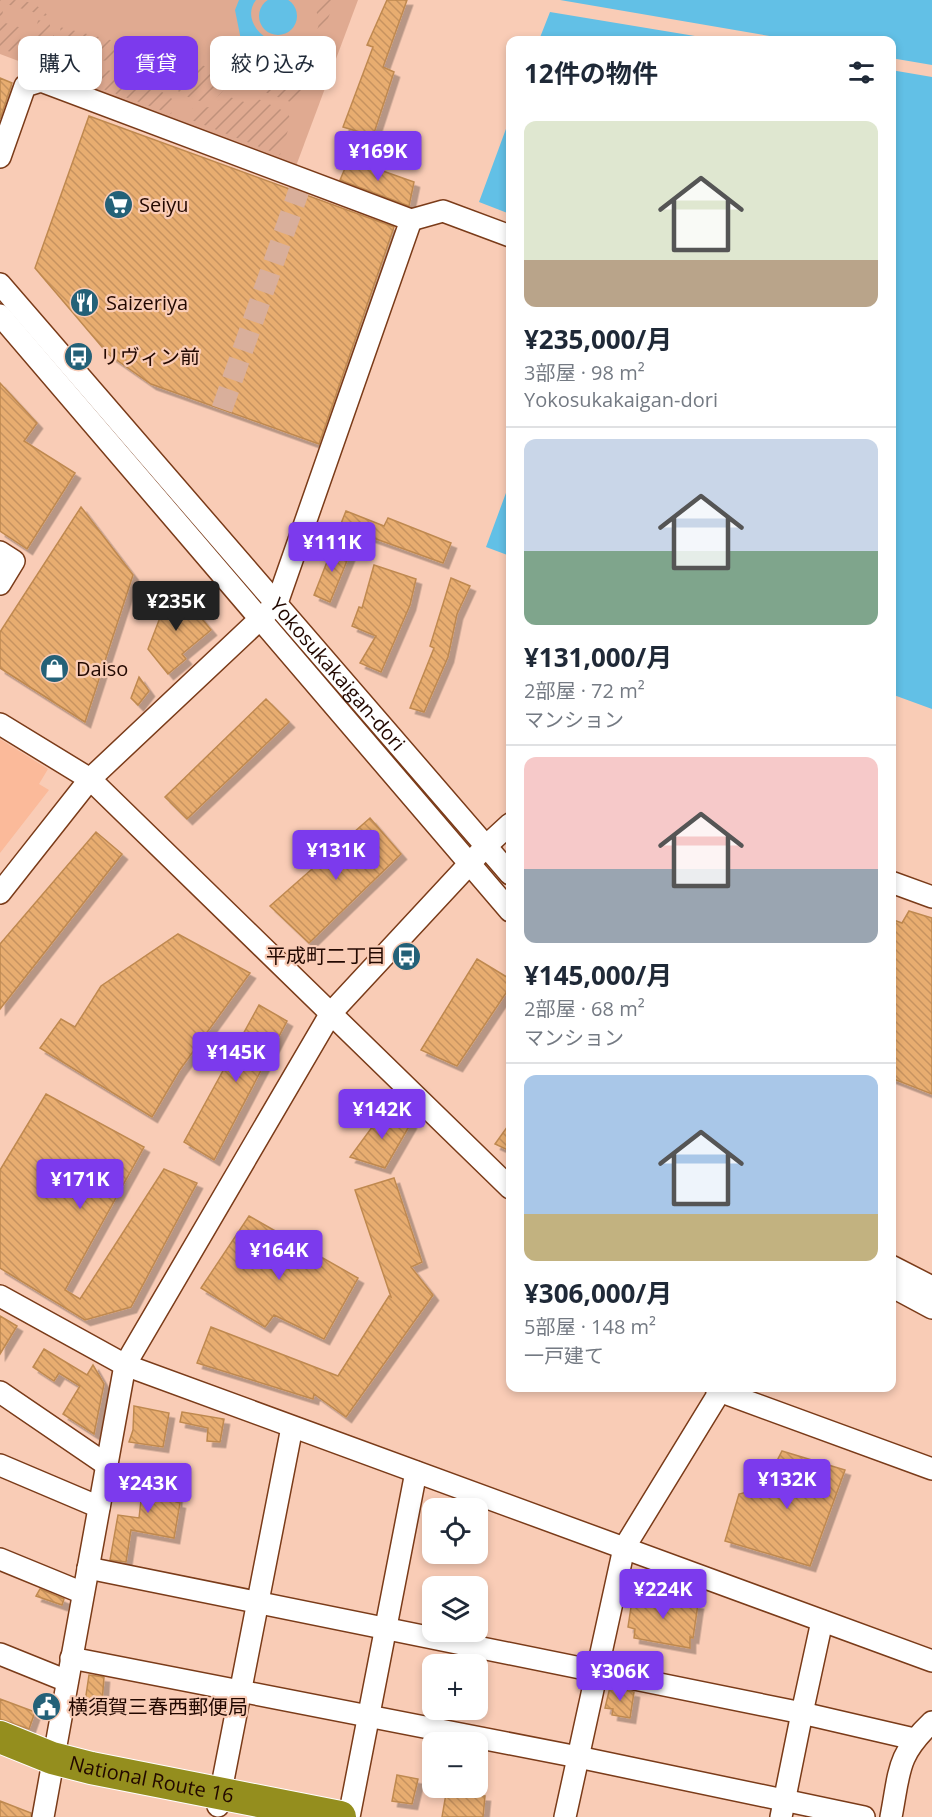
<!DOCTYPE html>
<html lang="ja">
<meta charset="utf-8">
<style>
body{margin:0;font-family:"Open Sans","Noto Sans JP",sans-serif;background:#f2f2f3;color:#1f2937;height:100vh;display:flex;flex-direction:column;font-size:22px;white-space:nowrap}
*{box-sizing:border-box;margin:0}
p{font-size:20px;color:#747a83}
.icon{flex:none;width:33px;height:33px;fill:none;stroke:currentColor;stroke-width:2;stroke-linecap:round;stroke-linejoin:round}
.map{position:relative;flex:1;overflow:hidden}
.sheet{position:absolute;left:506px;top:36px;width:390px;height:1356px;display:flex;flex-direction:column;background:#fff;border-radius:12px;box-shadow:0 3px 9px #0003}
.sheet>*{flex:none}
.top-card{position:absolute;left:18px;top:36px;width:398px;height:54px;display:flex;gap:12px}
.tools{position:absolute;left:422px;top:1498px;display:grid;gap:12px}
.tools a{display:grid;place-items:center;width:66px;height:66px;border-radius:12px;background:#fff;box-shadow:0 3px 9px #0003;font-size:30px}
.price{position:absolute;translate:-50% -51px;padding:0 14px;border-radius:6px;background:#7c3aed;color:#fff;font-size:20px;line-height:39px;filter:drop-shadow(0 2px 3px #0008)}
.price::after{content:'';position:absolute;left:50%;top:36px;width:18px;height:14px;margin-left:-9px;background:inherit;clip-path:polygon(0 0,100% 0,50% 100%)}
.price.on{background:#222;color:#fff}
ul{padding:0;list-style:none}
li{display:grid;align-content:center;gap:12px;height:318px;padding:0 18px}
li+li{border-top:2px solid #e0e1e3}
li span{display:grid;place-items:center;height:186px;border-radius:12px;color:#555}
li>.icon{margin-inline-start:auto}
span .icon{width:108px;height:108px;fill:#fffc;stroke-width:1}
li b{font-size:26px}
h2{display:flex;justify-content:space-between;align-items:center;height:72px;padding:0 18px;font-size:26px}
.tag{padding:0 21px;border-radius:12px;background:#fff;box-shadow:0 3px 9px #0003;font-size:21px;line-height:54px}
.tag.on{background:#7c3aed;color:#fff}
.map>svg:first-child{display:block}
.built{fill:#fbba9a}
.green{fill:#e0aa91}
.garden{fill:url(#garden-furrows)}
.water{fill:#62c0e6}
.building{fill:url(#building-back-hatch);stroke:#bf8950;stroke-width:1.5;filter:url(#shadow)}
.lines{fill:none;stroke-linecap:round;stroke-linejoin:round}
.minor-tunnel{stroke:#d9af9b;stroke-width:21;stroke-dasharray:21 10;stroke-linecap:butt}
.minor-casing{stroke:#7a3b19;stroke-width:24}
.highway-casing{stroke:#fff;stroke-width:34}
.minor{stroke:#fff;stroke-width:21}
.highway{stroke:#948e1e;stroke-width:32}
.labels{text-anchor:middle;stroke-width:4.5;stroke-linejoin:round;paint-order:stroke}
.poi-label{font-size:20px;fill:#220800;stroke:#f9ccb6;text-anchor:start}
.street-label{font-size:20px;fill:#220800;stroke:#f9ccb6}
</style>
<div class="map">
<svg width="932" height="1817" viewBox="0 0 932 1817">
<defs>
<pattern id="garden-furrows" width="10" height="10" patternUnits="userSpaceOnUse" patternTransform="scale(1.5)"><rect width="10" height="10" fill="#e0aa91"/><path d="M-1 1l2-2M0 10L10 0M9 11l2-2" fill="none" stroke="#c0917b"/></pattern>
<pattern id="building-back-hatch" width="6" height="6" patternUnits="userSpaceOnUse" patternTransform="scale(1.5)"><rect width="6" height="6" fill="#e8ad70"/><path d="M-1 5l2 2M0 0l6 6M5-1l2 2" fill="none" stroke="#c7935f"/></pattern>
<filter id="shadow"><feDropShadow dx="5.5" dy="5.5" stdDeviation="0" flood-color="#0004"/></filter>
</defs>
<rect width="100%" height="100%" fill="#f9ccb6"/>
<path class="built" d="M0 739 48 769 39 784 49 790 0 853Z"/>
<path class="green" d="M0 0H358L296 166 0 54Z"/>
<path class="garden" d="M0 0C24 0 35 0 49 17L0 2Z
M322 0H335L299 96 293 103 257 89 273 42 275 43 273 51 280 54 293 50 299 56 304 54 299 47C319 34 323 27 314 5L322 3Z
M0 8 3 9 2 22 22 28 20 41 33 45 38 20 49 23 60 51 69 59 63 72 0 48Z
M60 27 192 61 231 77C206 134 167 74 137 65 108 55 64 72 60 27Z
M87 67 138 75 175 101 171 114 81 81Z
M227 96 250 104 254 97 288 113 291 121 280 155 189 119 193 108 210 107Z"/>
<path class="water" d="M259 16a19 19 0 1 1 38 0a19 19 0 1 1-38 0Z
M239 0H256C245 14 254 31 268 39L262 55 241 40 235 10Z
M560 0H932V65L891 58V40H793Z
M550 12 719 40H539Z
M891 70 932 77V709L891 694Z
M510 118V214L479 202Z
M510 482V556L486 547Z"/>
<path class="building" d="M387 0H407L383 67 394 72 373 136 343 127 373 47 367 45Z
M0 78 12 83 0 119Z
M89 116 394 227 319 444 151 384 108 354 35 268Z
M349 159 414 182 409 206 340 180Z
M0 383 37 423 24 441 75 473 27 549 0 531Z
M81 507 133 575 85 722 0 668V632Z
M346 511 384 526 388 518 451 543 443 563 340 526Z
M334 544 351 551 330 602 314 595Z
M374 565 416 579 410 605 381 672 360 663 376 636 352 626 359 607 362 608Z
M451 578 470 586 457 614 448 657 424 712 410 708 434 648 430 646Z
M179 591 211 630 182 654 186 659 168 674 148 649 166 602Z
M139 677 149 691 138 705 131 698Z
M266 699 289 722 187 819 165 797Z
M370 818 401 854 309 943 270 906Z
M96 832 122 854 0 1009V944Z
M909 911 932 918V1094L891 1078V919L902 923Z
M178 934 250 973 179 1071 152 1117 40 1048 61 1019 75 1027 101 986Z
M477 959 510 979V987L457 1066 421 1050Z
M259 1005 287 1021 214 1160 184 1142Z
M46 1094 144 1147 65 1290 80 1299 164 1169 197 1183 131 1307 85 1320 0 1268V1170Z
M384 1111 411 1123 385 1168 350 1157Z
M510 1123V1151L495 1144Z
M394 1178 422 1262 411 1267 433 1295 346 1417 314 1394 313 1399 197 1363 211 1327 338 1376 389 1296 391 1297 355 1190Z
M249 1216 358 1278 324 1339 274 1315 265 1327 201 1288Z
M0 1316 17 1326 0 1354Z
M44 1349 87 1375 93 1365 104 1384 94 1434 63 1414 80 1386 59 1373 54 1381 33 1367Z
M134 1406 169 1413 163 1447 129 1442 133 1430Z
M182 1412 224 1419 220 1442 207 1441 208 1428 180 1422Z
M782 1451 845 1470 810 1566 725 1541 739 1494 763 1488Z
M135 1474 178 1483 176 1502 180 1503 174 1538 131 1530 126 1562 110 1560 118 1515 139 1518 142 1492 130 1490Z
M40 1589 64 1599 62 1605 36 1596Z
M633 1594 698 1604 693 1638 690 1637V1648L634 1638 635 1629 628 1627Z
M89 1675 104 1677 102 1703 85 1702Z
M610 1687 634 1692 630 1718 612 1715 613 1709 605 1708Z
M0 1699 35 1712 29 1729 0 1719Z
M397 1775 418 1779 412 1804 392 1801Z
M447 1788H471L470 1795 485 1796 483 1817H442Z
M0 1801 31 1813V1817H0Z"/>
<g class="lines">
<path class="minor-tunnel" d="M222 409 303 179"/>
<defs>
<g id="minor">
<path d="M0 157 25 86 41 81 411 220 277 603 90 779 0 893"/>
<path d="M411 220 443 211 510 236"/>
<path id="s1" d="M0 284 510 874"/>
<path d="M0 315 510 911"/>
<path d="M0 552 14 561 0 584"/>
<path d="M0 724 90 779 510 1188"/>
<path d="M891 882 932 897"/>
<path d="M891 1266 932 1287"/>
<path d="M891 1286 932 1308"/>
<path d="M0 1296 125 1365 932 1661"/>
<path d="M716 1388 719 1391 932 1469"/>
<path d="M0 1392 107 1465"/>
<path d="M0 1465 99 1507"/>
<path d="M0 1559 83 1593"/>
<path d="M88 1568 802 1713 822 1621"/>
<path d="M0 1654 67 1681"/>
<path d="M71 1658 578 1757 864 1817"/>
<path d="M218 1806 292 1427"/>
<path d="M43 1817 125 1365 331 1013 486 846 510 824"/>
<path d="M349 1817 416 1472"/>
<path d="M565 1817 624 1548 722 1388"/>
<path d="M781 1817 802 1713 914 1739"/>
<path d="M891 1817C900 1771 896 1756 932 1722"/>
</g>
<g id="highway">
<path id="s2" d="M0 1737 52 1758 91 1768 340 1817"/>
</g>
</defs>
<use href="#minor" class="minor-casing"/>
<use href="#highway" class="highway-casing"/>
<use href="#minor" class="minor"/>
<use href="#highway" class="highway"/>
</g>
<defs>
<symbol id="supermarket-disc" viewBox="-11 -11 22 22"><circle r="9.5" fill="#246178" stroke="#f9ccb6"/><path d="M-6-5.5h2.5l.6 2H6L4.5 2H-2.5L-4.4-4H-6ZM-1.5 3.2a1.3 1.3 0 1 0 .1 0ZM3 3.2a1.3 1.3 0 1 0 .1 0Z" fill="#fff"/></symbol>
<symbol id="restaurant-disc" viewBox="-11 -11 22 22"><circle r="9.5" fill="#246178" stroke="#f9ccb6"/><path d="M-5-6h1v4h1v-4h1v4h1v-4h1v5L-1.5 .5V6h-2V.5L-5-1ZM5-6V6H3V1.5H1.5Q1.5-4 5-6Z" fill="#fff"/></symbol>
<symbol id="bus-disc" viewBox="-11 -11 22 22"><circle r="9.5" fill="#246178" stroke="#f9ccb6"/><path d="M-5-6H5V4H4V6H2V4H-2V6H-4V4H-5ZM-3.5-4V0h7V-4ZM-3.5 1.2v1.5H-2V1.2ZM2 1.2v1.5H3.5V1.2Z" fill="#fff"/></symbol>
<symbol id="shop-disc" viewBox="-11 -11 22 22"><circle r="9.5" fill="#246178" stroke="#f9ccb6"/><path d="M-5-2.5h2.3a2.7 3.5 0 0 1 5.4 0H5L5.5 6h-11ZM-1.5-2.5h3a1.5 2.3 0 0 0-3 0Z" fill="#fff"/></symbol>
<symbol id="civic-disc" viewBox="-11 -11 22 22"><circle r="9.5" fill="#246178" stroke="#f9ccb6"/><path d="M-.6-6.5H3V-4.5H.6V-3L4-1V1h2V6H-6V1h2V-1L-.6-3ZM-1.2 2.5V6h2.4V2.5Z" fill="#fff"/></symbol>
</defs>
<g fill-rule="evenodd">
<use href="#supermarket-disc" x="102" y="188" width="33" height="33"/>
<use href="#restaurant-disc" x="68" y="286" width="33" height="33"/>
<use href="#bus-disc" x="62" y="340" width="33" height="33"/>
<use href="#shop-disc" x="38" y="652" width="33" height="33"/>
<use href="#bus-disc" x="390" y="940" width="33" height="33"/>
<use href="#civic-disc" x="30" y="1690" width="33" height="33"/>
</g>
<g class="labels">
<g class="poi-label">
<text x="139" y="212">Seiyu</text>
<text x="106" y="310">Saizeriya</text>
<text x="100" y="364">リヴィン前</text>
<text x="76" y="676">Daiso</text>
<text x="386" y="963" text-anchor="end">平成町二丁目</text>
<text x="68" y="1714">横須賀三春西郵便局</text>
</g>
<g class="street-label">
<text dy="7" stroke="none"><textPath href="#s1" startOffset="516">Yokosukakaigan-dori</textPath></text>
<text dy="7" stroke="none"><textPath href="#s2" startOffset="158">National Route 16</textPath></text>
</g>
</g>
</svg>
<div class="tools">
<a><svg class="icon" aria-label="locate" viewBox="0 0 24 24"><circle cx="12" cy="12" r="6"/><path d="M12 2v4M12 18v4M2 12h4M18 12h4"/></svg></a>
<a><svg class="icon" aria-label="layers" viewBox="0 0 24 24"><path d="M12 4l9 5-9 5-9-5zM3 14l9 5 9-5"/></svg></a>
<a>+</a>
<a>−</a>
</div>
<b class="price" style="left:378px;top:182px">¥169K</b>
<b class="price" style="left:332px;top:573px">¥111K</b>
<b class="price on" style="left:176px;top:632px">¥235K</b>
<b class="price" style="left:336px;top:881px">¥131K</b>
<b class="price" style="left:236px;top:1083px">¥145K</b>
<b class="price" style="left:382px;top:1140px">¥142K</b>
<b class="price" style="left:80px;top:1210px">¥171K</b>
<b class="price" style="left:279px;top:1281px">¥164K</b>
<b class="price" style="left:787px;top:1510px">¥132K</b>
<b class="price" style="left:148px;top:1514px">¥243K</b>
<b class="price" style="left:663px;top:1620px">¥224K</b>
<b class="price" style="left:620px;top:1702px">¥306K</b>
<div class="top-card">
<a class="tag">購入</a>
<a class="tag on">賃貸</a>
<a class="tag">絞り込み</a>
</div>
<section class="sheet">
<h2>12件の物件<svg class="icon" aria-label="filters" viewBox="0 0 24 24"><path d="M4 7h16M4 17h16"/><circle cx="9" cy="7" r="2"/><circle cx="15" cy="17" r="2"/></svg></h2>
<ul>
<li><span style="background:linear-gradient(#dfe7d0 75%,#b9a48a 0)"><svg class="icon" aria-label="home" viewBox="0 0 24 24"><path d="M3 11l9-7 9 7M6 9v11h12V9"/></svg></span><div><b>¥235,000/月</b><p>3部屋 · 98 m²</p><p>Yokosukakaigan-dori</p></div></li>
<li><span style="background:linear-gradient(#c9d6e8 60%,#7fa58c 0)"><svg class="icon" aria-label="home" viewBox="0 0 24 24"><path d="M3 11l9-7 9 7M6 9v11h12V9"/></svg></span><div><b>¥131,000/月</b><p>2部屋 · 72 m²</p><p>マンション</p></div></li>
<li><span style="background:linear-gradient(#f6c9c9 60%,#9aa5b1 0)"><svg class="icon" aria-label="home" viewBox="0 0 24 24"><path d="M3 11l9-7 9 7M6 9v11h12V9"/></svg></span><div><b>¥145,000/月</b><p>2部屋 · 68 m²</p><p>マンション</p></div></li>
<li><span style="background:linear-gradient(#a9c7e8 75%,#c2b280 0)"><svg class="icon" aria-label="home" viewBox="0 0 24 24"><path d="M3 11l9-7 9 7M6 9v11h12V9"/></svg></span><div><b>¥306,000/月</b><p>5部屋 · 148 m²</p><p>一戸建て</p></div></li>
</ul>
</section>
</div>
